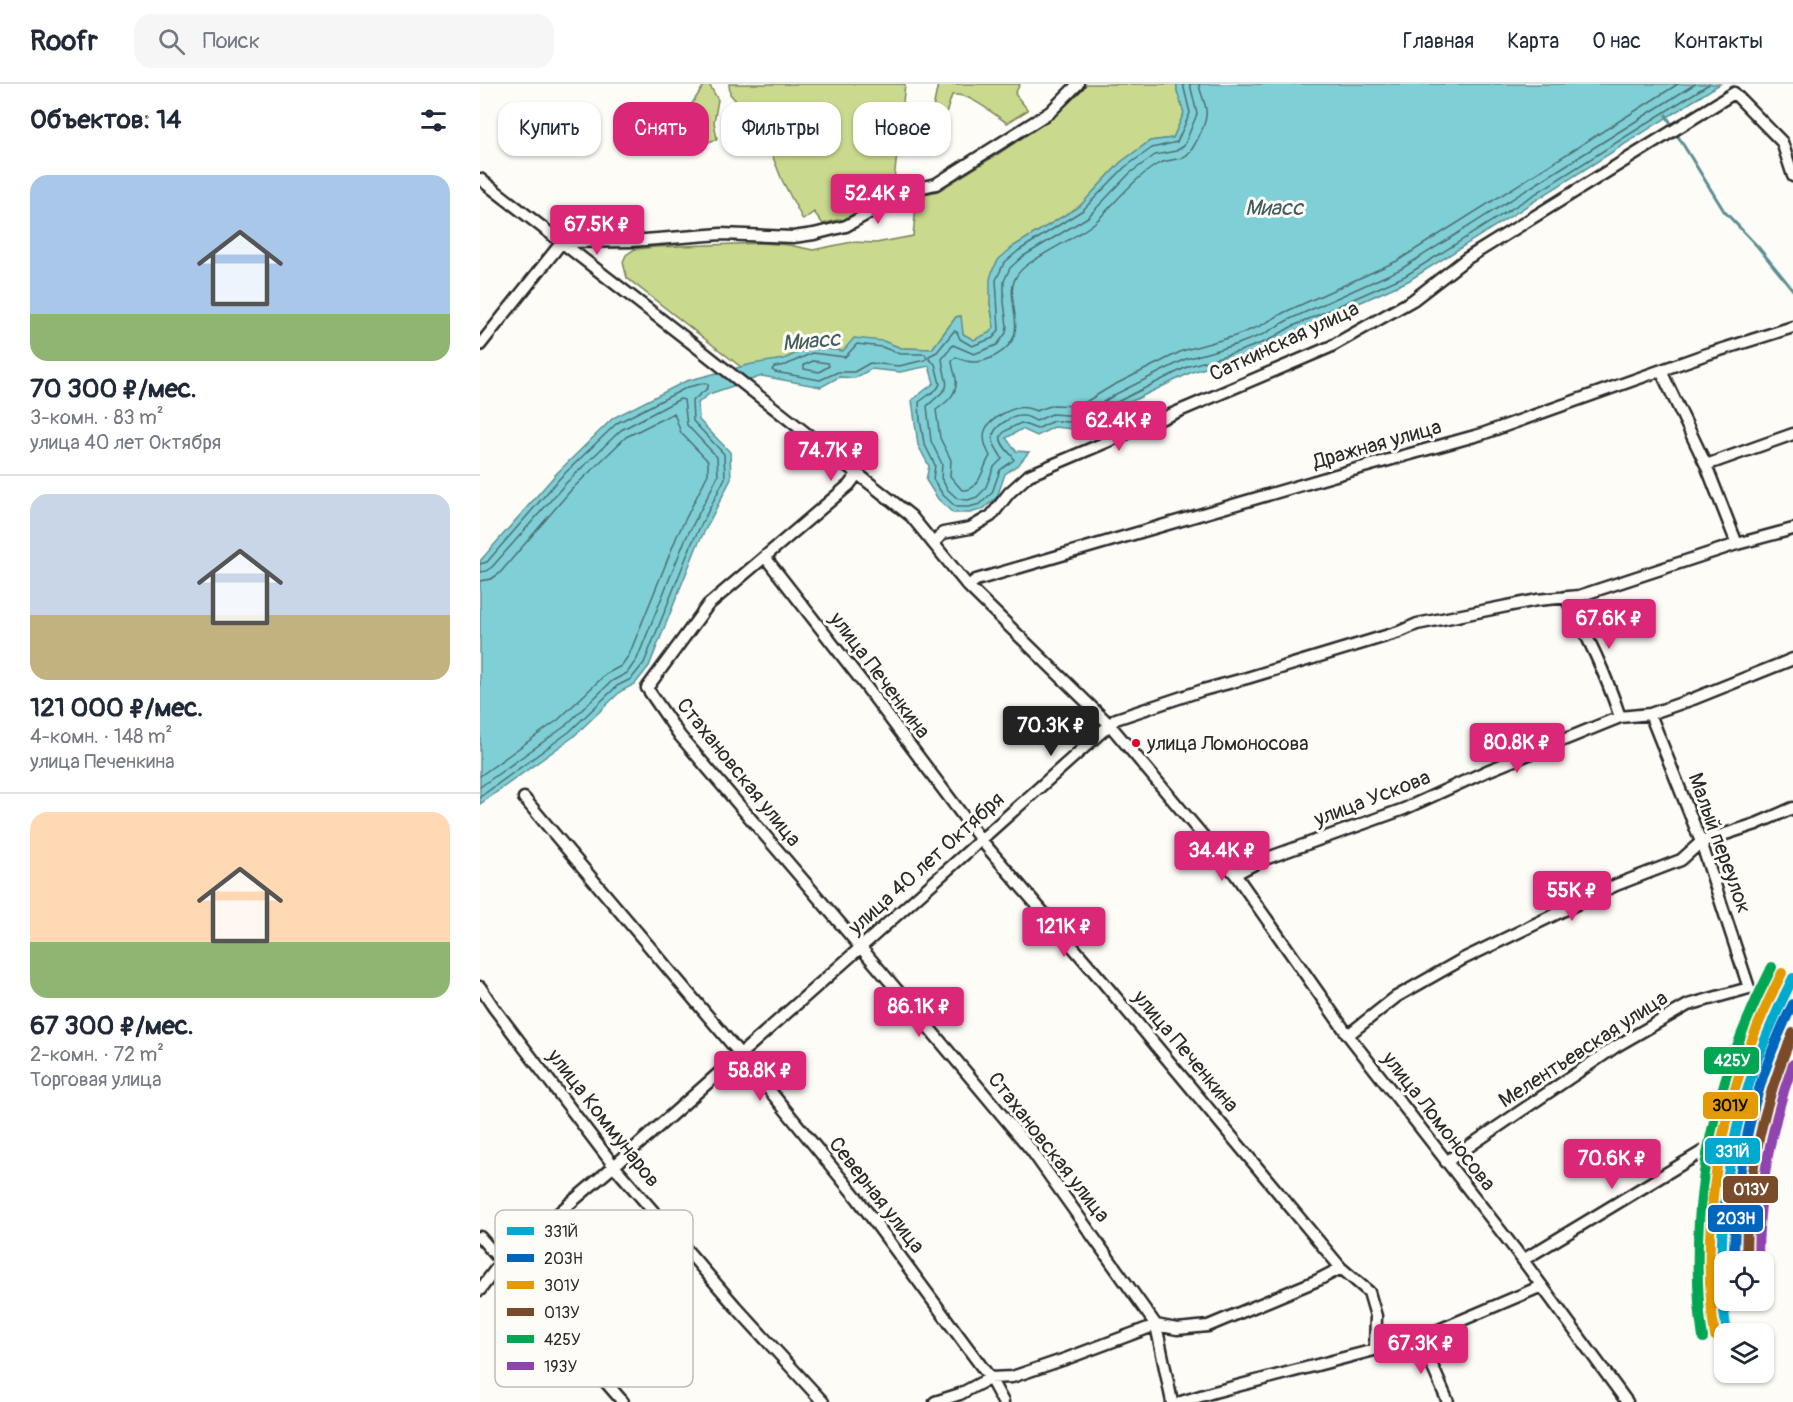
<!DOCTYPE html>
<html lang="ru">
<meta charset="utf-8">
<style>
body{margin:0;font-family:Pangolin,sans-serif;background:#f6f6f7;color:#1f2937;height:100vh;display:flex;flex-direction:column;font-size:22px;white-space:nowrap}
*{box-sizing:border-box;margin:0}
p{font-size:20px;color:#747a83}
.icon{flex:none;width:33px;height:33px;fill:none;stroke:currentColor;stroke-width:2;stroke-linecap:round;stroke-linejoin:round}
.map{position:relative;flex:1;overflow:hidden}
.side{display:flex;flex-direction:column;background:#fff;width:480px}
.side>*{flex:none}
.banner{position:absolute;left:18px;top:18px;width:570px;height:54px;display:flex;gap:12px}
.tools{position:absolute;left:1234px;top:1167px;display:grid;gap:12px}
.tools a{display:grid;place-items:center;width:60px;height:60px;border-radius:12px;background:#fff;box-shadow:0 2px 4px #0004;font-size:30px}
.price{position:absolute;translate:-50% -51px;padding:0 14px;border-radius:6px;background:#db2777;color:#fff;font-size:20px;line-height:39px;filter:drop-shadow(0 2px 3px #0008)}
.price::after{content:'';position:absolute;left:50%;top:36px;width:18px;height:14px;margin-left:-9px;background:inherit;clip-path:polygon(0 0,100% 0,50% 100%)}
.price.on{background:#222;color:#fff}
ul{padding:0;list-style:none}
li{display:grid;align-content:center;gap:12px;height:318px;padding:0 30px}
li+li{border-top:2px solid #e0e1e3}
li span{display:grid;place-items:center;height:186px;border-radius:18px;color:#555}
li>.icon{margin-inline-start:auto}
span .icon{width:108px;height:108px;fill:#fffc;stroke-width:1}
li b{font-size:26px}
h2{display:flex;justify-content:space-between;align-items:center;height:72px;padding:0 30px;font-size:26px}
.chip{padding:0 21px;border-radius:18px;background:#fff;box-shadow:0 2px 4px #0004;font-size:21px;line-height:54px}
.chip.on{background:#db2777;color:#fff}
header{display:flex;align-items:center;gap:36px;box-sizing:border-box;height:84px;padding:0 30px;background:#fff;border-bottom:2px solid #e0e1e3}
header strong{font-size:28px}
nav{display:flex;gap:33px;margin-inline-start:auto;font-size:21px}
.search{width:420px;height:54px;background:#f6f6f7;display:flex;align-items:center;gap:15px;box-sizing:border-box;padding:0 21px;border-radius:18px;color:#747a83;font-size:22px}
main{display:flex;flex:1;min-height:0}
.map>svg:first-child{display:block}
.green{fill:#c9d98d;stroke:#7a825c;stroke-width:1.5}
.water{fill:#7fd0d6;stroke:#5d8e92;stroke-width:1.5}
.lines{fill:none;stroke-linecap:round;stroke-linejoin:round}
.shore{stroke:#4d6d6f;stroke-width:1.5}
.stream{stroke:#5d8e92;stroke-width:3}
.minor-casing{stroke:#2b2b2b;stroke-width:15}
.minor{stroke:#fdfcf7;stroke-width:10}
.rail-1-casing{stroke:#fdfcf7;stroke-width:15}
.rail-2-casing{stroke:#fdfcf7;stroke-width:15}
.rail-3-casing{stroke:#fdfcf7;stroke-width:15}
.rail-4-casing{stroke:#fdfcf7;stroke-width:15}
.rail-5-casing{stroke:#fdfcf7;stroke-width:15}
.rail-6-casing{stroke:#fdfcf7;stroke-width:15}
.rail-1{stroke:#00a9ce;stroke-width:10}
.rail-2{stroke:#0065bd;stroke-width:10}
.rail-3{stroke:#e39a04;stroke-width:10}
.rail-4{stroke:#7a4b2a;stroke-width:10}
.rail-5{stroke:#00a651;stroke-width:10}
.rail-6{stroke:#8e44ad;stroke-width:10}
.bus-dot{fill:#e4002b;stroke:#fdfcf7;stroke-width:2}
.labels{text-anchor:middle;stroke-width:6;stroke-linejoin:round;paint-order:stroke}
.bus-label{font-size:20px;fill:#2b2b2b;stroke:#fdfcf7;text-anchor:start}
.street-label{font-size:21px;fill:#2b2b2b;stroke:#fdfcf7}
.water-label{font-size:22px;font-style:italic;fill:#445d5e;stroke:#fdfcf7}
.key{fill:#fdfcf7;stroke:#bebdba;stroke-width:1.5}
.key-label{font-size:16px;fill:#2b2b2b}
.line-badge{stroke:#fdfcf7;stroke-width:2}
.badge-label{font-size:16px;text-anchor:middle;font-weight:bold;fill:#fff}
.pale-badge-label{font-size:16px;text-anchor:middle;font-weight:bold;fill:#111}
</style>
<header>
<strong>Roofr</strong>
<div class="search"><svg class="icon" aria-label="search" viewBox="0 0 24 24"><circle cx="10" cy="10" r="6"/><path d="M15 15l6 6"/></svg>Поиск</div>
<nav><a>Главная</a><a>Карта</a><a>О нас</a><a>Контакты</a></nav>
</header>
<main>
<section class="side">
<h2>Объектов: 14<svg class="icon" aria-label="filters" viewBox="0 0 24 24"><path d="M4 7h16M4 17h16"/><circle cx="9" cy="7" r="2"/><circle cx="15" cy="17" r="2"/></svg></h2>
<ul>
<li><span style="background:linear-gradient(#a9c7e8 75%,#8fb573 0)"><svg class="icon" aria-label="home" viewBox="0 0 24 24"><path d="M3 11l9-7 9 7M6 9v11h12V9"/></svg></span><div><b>70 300 ₽/мес.</b><p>3-комн. · 83 m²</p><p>улица 40 лет Октября</p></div></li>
<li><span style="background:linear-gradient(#c9d6e8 65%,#c2b280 0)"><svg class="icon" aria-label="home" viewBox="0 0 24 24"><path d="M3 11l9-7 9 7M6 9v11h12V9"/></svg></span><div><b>121 000 ₽/мес.</b><p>4-комн. · 148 m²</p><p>улица Печенкина</p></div></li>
<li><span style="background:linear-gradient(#ffd9b3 70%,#8fb573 0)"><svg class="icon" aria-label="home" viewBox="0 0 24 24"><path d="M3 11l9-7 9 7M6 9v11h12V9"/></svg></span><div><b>67 300 ₽/мес.</b><p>2-комн. · 72 m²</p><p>Торговая улица</p></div></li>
</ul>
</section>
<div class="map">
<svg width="1313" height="1318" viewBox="0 0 1313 1318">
<rect width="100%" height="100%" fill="#fdfcf7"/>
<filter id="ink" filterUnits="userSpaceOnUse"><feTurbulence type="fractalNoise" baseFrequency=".0167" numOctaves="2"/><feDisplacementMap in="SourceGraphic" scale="12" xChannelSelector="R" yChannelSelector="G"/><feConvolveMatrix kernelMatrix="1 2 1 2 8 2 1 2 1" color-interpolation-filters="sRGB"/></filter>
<g filter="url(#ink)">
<path class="green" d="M225 0H229L238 16 234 38 237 55 209 65 207 48 209 24Z
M249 0H425L414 96 372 134 365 139 360 135 343 140 334 128 323 136 302 96 283 48 250 10Z
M458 0H540L535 10 548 26 527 39C512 29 490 9 472 11L460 48 453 53 448 49Z
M607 0H697V7L704 29 693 54 670 57 641 78 600 122 534 162 510 219 514 243 509 249 494 256 483 250 480 232 476 233 452 265 421 264 403 257 363 267 330 263 304 275 261 283 147 194 143 178 146 171 155 165 176 163 282 159 309 161 333 166 372 158 396 159 433 152 437 112 458 107 518 70 573 33Z"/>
<path class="water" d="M697 0H1240L928 197 814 248 790 262 762 273 712 288 642 322 603 346 574 343 557 352 542 345 526 354 536 367 549 368 539 380 525 390 517 413 503 425 490 429H473L458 415 446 396 449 382 438 361 432 316 454 299 449 282 420 288 391 285 375 294 359 293 341 303 282 292 229 310 218 319 219 336 250 368 251 395 217 462 169 582 155 600 141 607 93 653 0 720V477L76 390 133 334 206 297 272 280 304 275 330 263 363 267 374 254 403 257 421 264 452 265 476 233 481 232 483 250 494 256 509 249 514 243 510 219V195L513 185 519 175 534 162 600 122 641 78 670 57 693 54 704 29 697 7Z"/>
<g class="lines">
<path class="shore" d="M703 0 710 29 697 58 672 64 645 83 603 126 538 167 524 179 516 196 519 246 513 254 492 262 480 255 477 248 474 247 457 268 449 272V275L455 280 460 300 457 305 439 318 440 336 444 359 455 381 453 395 463 411 476 423H489L500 420 512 409 520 386 534 376 533 373C514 353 517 350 541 339L557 345 573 337 603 339 639 317 709 282 760 267 787 257 811 243 925 192 1229 0
M710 0 717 30 704 62 696 67 675 71 650 89 608 133 542 173 530 184 524 197V218L527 242 526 249 517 261 494 270 473 261 462 275C466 307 475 298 447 322L451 357 462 380 461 394 468 406 478 415 488 416 497 413 505 405 514 383 522 375C520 368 512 362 513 353 513 342 533 331 543 332 548 332 552 335 556 337L572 330 601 332 636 310 706 275 758 260 784 250 808 236 921 185 1215 0
M719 0C720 9 725 17 726 26 728 38 718 55 712 65 704 79 688 73 676 81 659 92 646 106 632 121 626 127 620 135 613 140 592 156 568 166 547 181 508 209 565 248 511 274 497 280 489 279 476 273L472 276C472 283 475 289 476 295 478 310 467 318 456 326L460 354 471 376 470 392 482 406C500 408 502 384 510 372 499 351 503 340 524 329 536 323 544 321 556 327L573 321 599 322 632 302 702 267 755 252 780 242 805 228 917 177 1198 0
M377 260 402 263 420 270H445L447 274 445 276 419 282 390 279 374 288H358L340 296 295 288 292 286 294 283 306 281 332 269 365 273Z
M333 277 348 279 349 282 339 288 324 285V281Z
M0 480 7 478 80 394 137 339 208 303 225 299 228 300V304L212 317 213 337 244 370 245 394 212 459 164 579 151 595 137 602 89 648 0 713
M0 488 6 487 12 483 86 399 141 346 200 315 204 316 207 341 237 373 238 392 205 456 157 575 147 589 132 597 84 643 0 703
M0 497 11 495 19 490 92 405 146 353 194 329 201 349 228 377V390L197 452 149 571 141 582 126 590 78 636 0 692"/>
<path class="stream" d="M1186 31 1193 43
M1196 49 1244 127 1278 163 1313 206"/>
<defs>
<path id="minor" d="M0 95 218 264 431 432 488 502 629 640 755 790 868 951 1034 1164 1147 1318
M0 261 82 158 152 157 241 150 313 153 334 150 366 142 430 106 456 100 570 28 598 0
M1181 287 1226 381 1257 460
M1226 381 1313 350
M378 389 369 401 228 521 167 604 200 652 429 920 552 1067 676 1241 692 1318
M454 459 463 449 490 444 511 432 529 409 549 391 850 263 933 216 986 175 1254 9 1302 58 1313 92
M285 473 387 604 501 756 623 898 861 1184 889 1208 896 1232 895 1265
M488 502 496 496 873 386 1002 350 1224 271 1313 243
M1085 513C1108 551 1126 591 1140 633
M44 714 260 970 377 1114 510 1294 523 1318
M755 790 782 776 924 725 1007 687 1140 633 1170 630 1213 615 1313 575
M0 903 14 924 134 1082 256 1223 343 1318
M868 951 916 913 983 875 1136 801 1201 776 1221 758 1276 740 1313 724
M966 1078 1135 963 1208 921 1269 904 1221 758 1170 630
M0 1153 143 1318
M1043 1176 1235 1060
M0 1206 21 1178 134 1082 380 864 636 635 723 606 767 594 919 548 937 540 1057 516 1099 512 1257 460 1313 445
M940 1254 968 1318
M455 1318 480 1310 510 1294 532 1293 588 1274 676 1241 697 1245 728 1242 838 1196 861 1184
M701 1318 734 1308 940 1254 1062 1202"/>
</defs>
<use href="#minor" class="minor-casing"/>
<use href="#minor" class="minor"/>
<defs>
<path id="rail-1" d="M1247 1250C1242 1219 1241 1189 1242 1158 1245 1063 1270 979 1313 894"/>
<path id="rail-2" d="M1254 1178C1254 1089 1273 999 1313 920"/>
<path id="rail-3" d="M1235 1252C1230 1220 1229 1188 1230 1156 1233 1060 1259 974 1302 889"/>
<path id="rail-4" d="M1266 1178C1266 1098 1282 1021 1313 949"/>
<path id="rail-5" d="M1223 1254C1218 1222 1217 1190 1218 1158 1221 1059 1247 971 1292 883"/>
<path id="rail-6" d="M1278 1178C1278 1110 1290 1044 1313 980"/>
</defs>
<use href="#rail-1" class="rail-1-casing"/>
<use href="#rail-2" class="rail-2-casing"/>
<use href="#rail-3" class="rail-3-casing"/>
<use href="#rail-4" class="rail-4-casing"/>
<use href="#rail-5" class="rail-5-casing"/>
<use href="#rail-6" class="rail-6-casing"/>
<use href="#rail-1" class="rail-1"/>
<use href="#rail-2" class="rail-2"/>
<use href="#rail-3" class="rail-3"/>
<use href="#rail-4" class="rail-4"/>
<use href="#rail-5" class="rail-5"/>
<use href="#rail-6" class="rail-6"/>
</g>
</g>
<circle class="bus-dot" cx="656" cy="659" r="5"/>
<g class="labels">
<g class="bus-label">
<text x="667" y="666">улица Ломоносова</text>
</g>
<g class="street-label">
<text transform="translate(804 257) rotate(-25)" y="7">Саткинская улица</text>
<text transform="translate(897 360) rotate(-16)" y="7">Дражная улица</text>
<text transform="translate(400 591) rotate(53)" y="7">улица Печенкина</text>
<text transform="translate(259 688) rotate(51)" y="7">Стахановская улица</text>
<text transform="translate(892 714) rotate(-21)" y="7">улица Ускова</text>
<text transform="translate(1240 759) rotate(70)" y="7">Малый переулок</text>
<text transform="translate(446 779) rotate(-42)" y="7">улица 40 лет Октября</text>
<text transform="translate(1103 965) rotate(-33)" y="7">Мелентьевская улица</text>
<text transform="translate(706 967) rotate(50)" y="7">улица Печенкина</text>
<text transform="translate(124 1034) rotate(52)" y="7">улица Коммунаров</text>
<text transform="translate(959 1037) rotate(52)" y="7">улица Ломоносова</text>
<text transform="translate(569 1063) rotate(52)" y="7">Стахановская улица</text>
<text transform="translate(397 1111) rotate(52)" y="7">Северная улица</text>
</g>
<g class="water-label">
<text x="794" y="131">Миасс</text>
<text transform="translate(331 256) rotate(-5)" y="8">Миасс</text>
</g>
</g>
<rect x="15" y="1126" width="198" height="177" rx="9" class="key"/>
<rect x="27" y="1143" width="27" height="8" fill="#00a9ce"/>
<rect x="27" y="1170" width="27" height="8" fill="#0065bd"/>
<rect x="27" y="1197" width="27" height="8" fill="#e39a04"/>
<rect x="27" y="1224" width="27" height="8" fill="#7a4b2a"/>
<rect x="27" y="1251" width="27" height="8" fill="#00a651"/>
<rect x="27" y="1278" width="27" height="8" fill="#8e44ad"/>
<g class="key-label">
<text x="64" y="1153">331Й</text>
<text x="64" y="1180">203Н</text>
<text x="64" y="1207">301У</text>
<text x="64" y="1234">013У</text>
<text x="64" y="1261">425У</text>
<text x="64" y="1288">193У</text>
</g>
<g class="line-badge">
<rect x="1223" y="962" width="57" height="29" rx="6" fill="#00a651"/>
<rect x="1222" y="1007" width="57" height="29" rx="6" fill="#e39a04"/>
<rect x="1224" y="1053" width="57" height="28" rx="6" fill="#00a9ce"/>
<rect x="1242" y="1091" width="57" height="29" rx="6" fill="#7a4b2a"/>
<rect x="1227" y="1120" width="57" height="29" rx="6" fill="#0065bd"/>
</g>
<g class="badge-label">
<text x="1252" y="982">425У</text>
<text x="1252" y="1073">331Й</text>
<text x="1271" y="1111">013У</text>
<text x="1256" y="1140">203Н</text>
</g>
<g class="pale-badge-label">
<text x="1250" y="1027">301У</text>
</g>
</svg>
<div class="tools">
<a><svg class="icon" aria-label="locate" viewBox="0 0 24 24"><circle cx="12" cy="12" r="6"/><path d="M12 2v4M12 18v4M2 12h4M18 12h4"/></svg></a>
<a><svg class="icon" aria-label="layers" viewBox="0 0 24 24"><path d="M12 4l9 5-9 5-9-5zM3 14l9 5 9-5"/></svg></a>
</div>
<b class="price" style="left:398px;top:141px">52.4K ₽</b>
<b class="price" style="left:117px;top:172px">67.5K ₽</b>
<b class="price" style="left:639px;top:368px">62.4K ₽</b>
<b class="price" style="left:351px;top:398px">74.7K ₽</b>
<b class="price" style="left:1129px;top:566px">67.6K ₽</b>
<b class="price on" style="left:571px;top:673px">70.3K ₽</b>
<b class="price" style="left:1037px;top:690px">80.8K ₽</b>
<b class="price" style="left:742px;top:798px">34.4K ₽</b>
<b class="price" style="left:1092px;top:838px">55K ₽</b>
<b class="price" style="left:584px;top:874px">121K ₽</b>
<b class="price" style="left:439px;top:954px">86.1K ₽</b>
<b class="price" style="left:280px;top:1018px">58.8K ₽</b>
<b class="price" style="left:1132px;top:1106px">70.6K ₽</b>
<b class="price" style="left:941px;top:1291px">67.3K ₽</b>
<div class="banner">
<a class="chip">Купить</a>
<a class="chip on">Снять</a>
<a class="chip">Фильтры</a>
<a class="chip">Новое</a>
</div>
</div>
</main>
